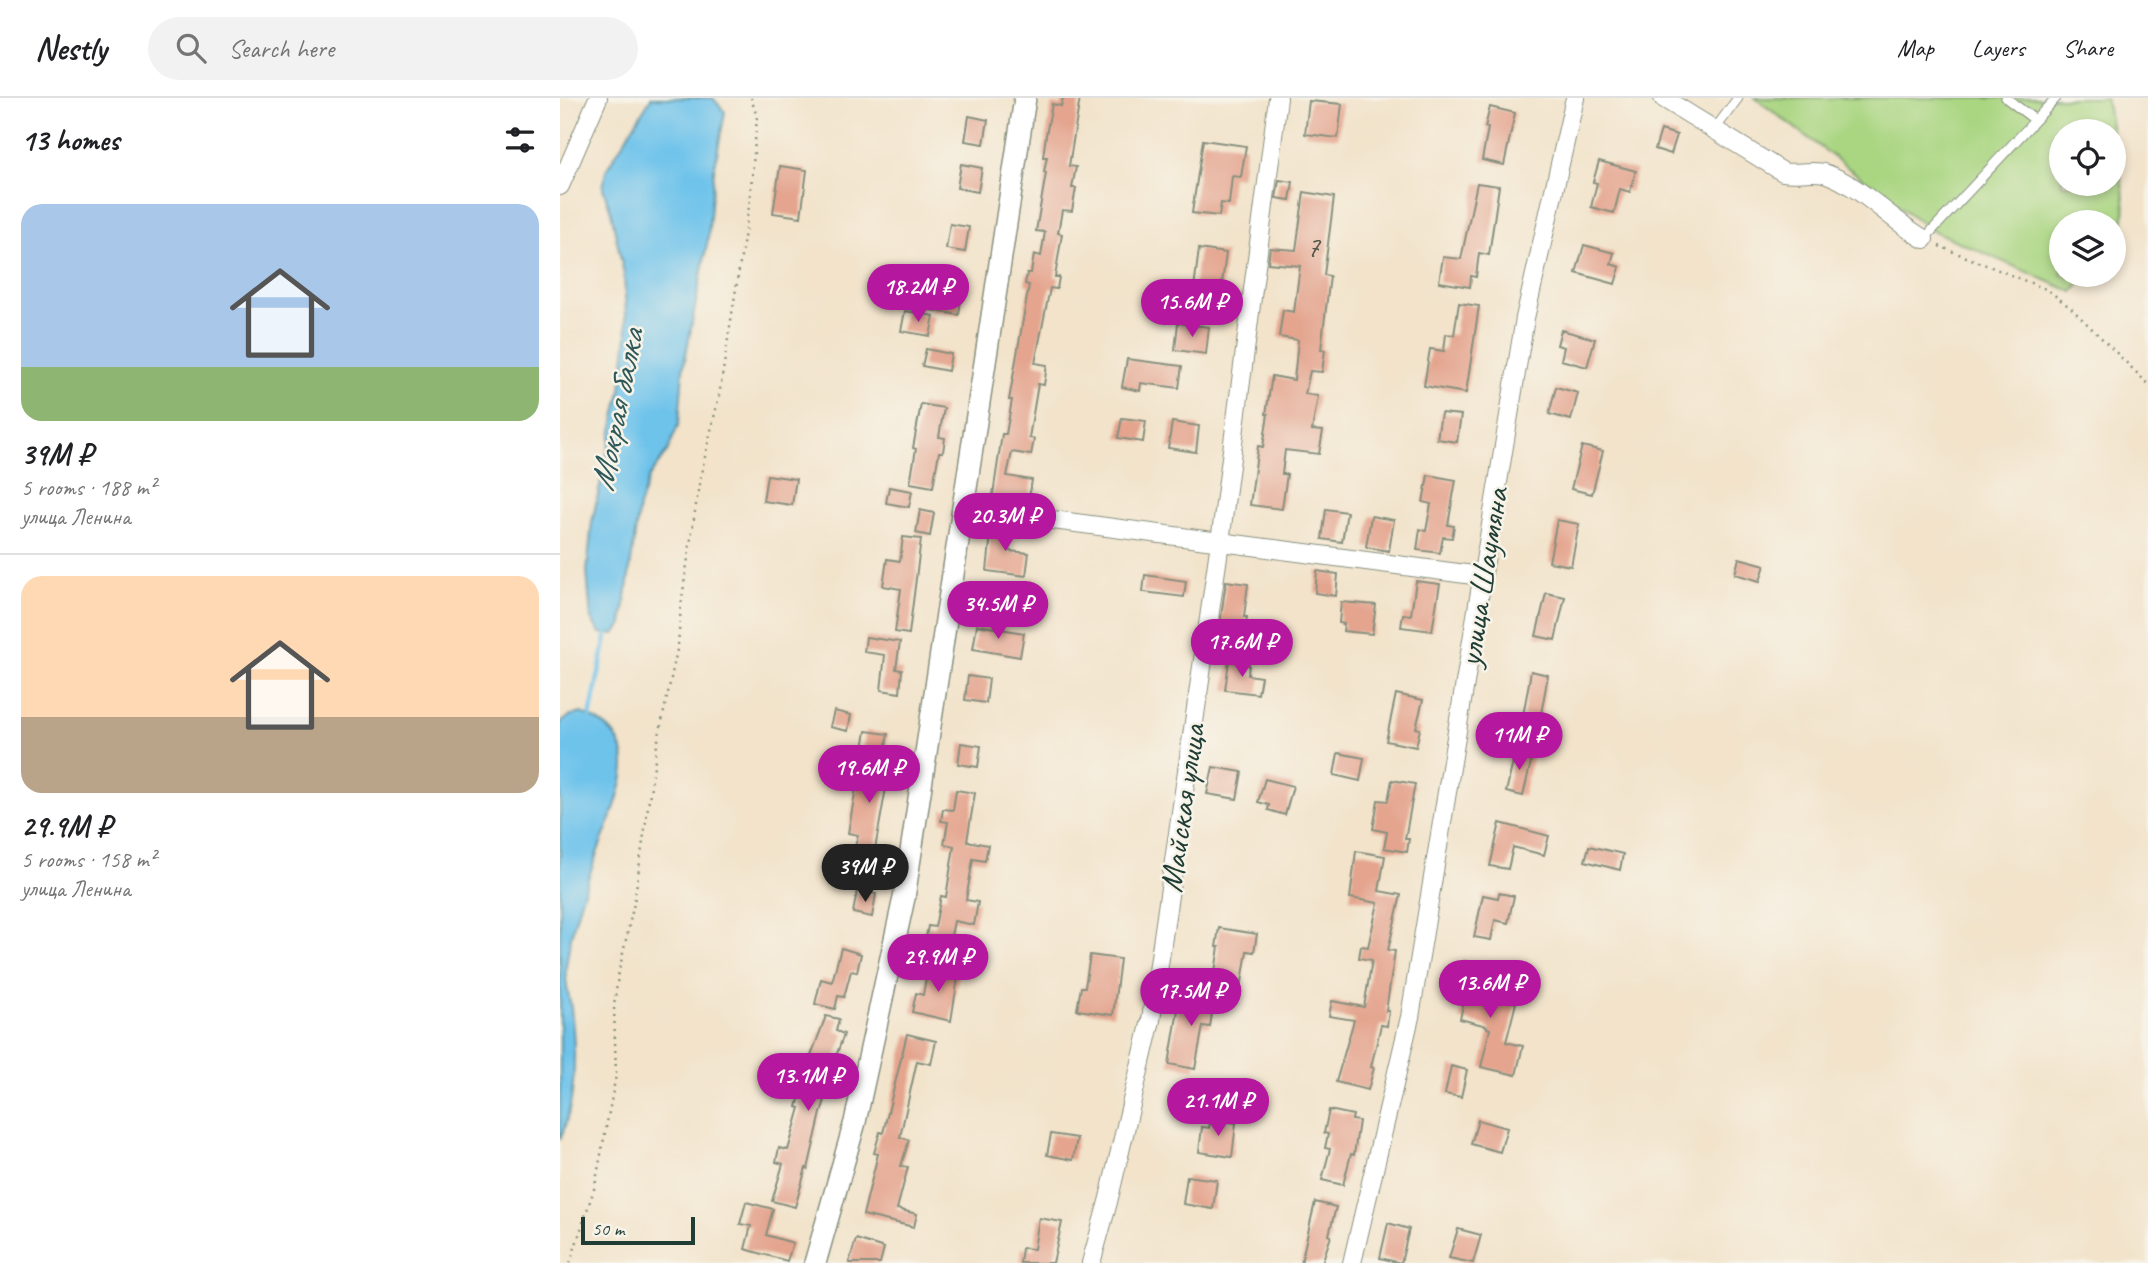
<!DOCTYPE html>
<meta charset="utf-8">
<style>
body{margin:0;font-family:Caveat,sans-serif;background:#f2f2f2;color:#202124;height:100vh;display:flex;flex-direction:column;font-size:26px;white-space:nowrap}
*{box-sizing:border-box;margin:0}
p{font-size:23px;color:#757577}
.icon{flex:none;width:38px;height:38px;fill:none;stroke:currentColor;stroke-width:2;stroke-linecap:round;stroke-linejoin:round}
.map{position:relative;flex:1;overflow:hidden}
.panel{display:flex;flex-direction:column;background:#fff;width:560px}
.panel>*{flex:none}
.fabs{position:absolute;left:1489px;top:21px;display:grid;gap:14px}
.fabs a{display:grid;place-items:center;width:77px;height:77px;border-radius:50%;background:#fff;box-shadow:0 4px 10px #0003;font-size:35px}
.scale{position:absolute;left:21px;bottom:18px;width:114px;box-sizing:border-box;padding-left:7px;border:4px solid #1f3d34;border-top:0;font-size:19px;line-height:24px;white-space:nowrap;color:#1f3d34;-webkit-text-stroke:5px #f7f3e8;paint-order:stroke}
.price{position:absolute;translate:-50% -60px;padding:0 16px;border-radius:24px;background:#b5179e;color:#fff;font-size:23px;line-height:46px;filter:drop-shadow(0 2px 4px #0008)}
.price::after{content:'';position:absolute;left:50%;top:42px;width:21px;height:16px;margin-left:-10px;background:inherit;clip-path:polygon(0 0,100% 0,50% 100%)}
.price.on{background:#222;color:#fff}
ul{padding:0;list-style:none}
li{display:grid;align-content:center;gap:14px;height:371px;padding:0 21px}
li+li{border-top:2px solid #e0e0e0}
li span{display:grid;place-items:center;height:217px;border-radius:21px;color:#555}
li>.icon{margin-inline-start:auto}
span .icon{width:126px;height:126px;fill:#fffc;stroke-width:1}
li b{font-size:30px}
h2{display:flex;justify-content:space-between;align-items:center;height:84px;padding:0 21px;font-size:30px}
header{display:flex;align-items:center;gap:42px;box-sizing:border-box;height:98px;padding:0 35px;background:#fff;border-bottom:2px solid #e0e0e0}
header strong{font-size:33px}
nav{display:flex;gap:38px;margin-inline-start:auto;font-size:24px}
.search{width:490px;height:63px;background:#f2f2f2;display:flex;align-items:center;gap:18px;box-sizing:border-box;padding:0 24px;border-radius:38px;color:#757577;font-size:26px}
main{display:flex;flex:1;min-height:0}
.map>svg:first-child{display:block}
.green{fill:#aad682;stroke:#648a5b;stroke-width:2}
.water{fill:#6ec3eb;stroke:#468090;stroke-width:2}
.lines{fill:none;stroke-linecap:round;stroke-linejoin:round}
.stream{stroke:#6ec3eb;stroke-width:4.5}
.building{fill:#e4a48e}
.service-casing{stroke:#88907f;stroke-width:11}
.minor-casing{stroke:#88907f;stroke-width:20}
.tertiary-casing{stroke:#88907f;stroke-width:24}
.path{stroke:#88907f;stroke-width:2.5;stroke-dasharray:2 5;stroke-linecap:butt}
.service{stroke:#fff;stroke-width:9}
.minor{stroke:#fff;stroke-width:18}
.tertiary{stroke:#fff;stroke-width:21}
.labels{text-anchor:middle;stroke-width:5;stroke-linejoin:round;paint-order:stroke}
.number-label{font-size:30px;fill:#50574a}
.street-label{font-size:33px;fill:#1f3d34;stroke:#f7f3e8}
.water-label{font-size:35px;font-style:italic;fill:#2f5859;stroke:#f7f3e8}
</style>
<header>
<strong>Nestly</strong>
<div class="search"><svg class="icon" aria-label="search" viewBox="0 0 24 24"><circle cx="10" cy="10" r="6"/><path d="M15 15l6 6"/></svg>Search here</div>
<nav><a>Map</a><a>Layers</a><a>Share</a></nav>
</header>
<main>
<section class="panel">
<h2>13 homes<svg class="icon" aria-label="filters" viewBox="0 0 24 24"><path d="M4 7h16M4 17h16"/><circle cx="9" cy="7" r="2"/><circle cx="15" cy="17" r="2"/></svg></h2>
<ul>
<li><span style="background:linear-gradient(#a9c7e8 75%,#8fb573 0)"><svg class="icon" aria-label="home" viewBox="0 0 24 24"><path d="M3 11l9-7 9 7M6 9v11h12V9"/></svg></span><div><b>39M ₽</b><p>5 rooms · 188 m²</p><p>улица Ленина</p></div></li>
<li><span style="background:linear-gradient(#ffd9b3 65%,#b9a48a 0)"><svg class="icon" aria-label="home" viewBox="0 0 24 24"><path d="M3 11l9-7 9 7M6 9v11h12V9"/></svg></span><div><b>29.9M ₽</b><p>5 rooms · 158 m²</p><p>улица Ленина</p></div></li>
</ul>
</section>
<div class="map">
<svg width="1588" height="1165" viewBox="0 0 1588 1165">
<rect width="100%" height="100%" fill="#f7f3e8"/>
<filter id="ink" filterUnits="userSpaceOnUse"><feTurbulence type="fractalNoise" baseFrequency=".0143" numOctaves="2"/><feDisplacementMap in="SourceGraphic" scale="14" xChannelSelector="R" yChannelSelector="G"/><feConvolveMatrix kernelMatrix="1 2 1 2 8 2 1 2 1" color-interpolation-filters="sRGB"/></filter>
<filter id="wash" filterUnits="userSpaceOnUse"><feTurbulence type="fractalNoise" baseFrequency=".00686" numOctaves="4" result="noise"/><feDisplacementMap in="SourceGraphic" scale="28" xChannelSelector="R" yChannelSelector="G"/><feGaussianBlur stdDeviation="1.57" result="paint"/><feColorMatrix in="noise" values="0 0 0 0 0 0 0 0 0 0 0 0 0 0 0 0 0 1.4 0 .05"/><feComposite in="paint" operator="in"/></filter>
<g filter="url(#wash)">
<rect width="100%" height="100%" fill="#f2e3ca"/>
<path class="green" d="M1195 0H1546L1552 33H1502V86H1554V47C1559 76 1575 120 1554 145V124H1502V177H1527L1513 194 1371 132Z"/>
<path class="water" d="M91 0H153L165 14 154 72 148 141 123 272 119 325 108 352 89 379 79 409 62 526 55 536 40 535 31 521 27 473 32 424 61 292 67 237 64 176 51 114 43 90 46 72Z
M21 615C46 624 65 640 64 669 63 692 48 728 39 750 25 789 11 827 6 868 4 882 9 897 11 910 16 953 17 1002 0 1042V625L10 618Z"/>
<g class="lines">
<path class="stream" d="M29 624 48 530"/>
</g>
<g id="blocks">
<path class="building" d="M503 0H520L509 68 516 69 512 90H516L512 113 502 112 498 135 502 136 495 179H499L497 191 490 190 475 265 487 267 484 287 478 286 469 340 474 341 471 357 452 354 447 378 472 382 468 407 432 403 442 336H446L452 302H449L469 187 465 186 467 175H471L474 156 481 158 485 134 476 133 486 75 484 74 487 59H483L486 37 492 6 501 8Z
M749 3 782 6 778 40 745 36Z
M930 9 955 15 944 67 922 62 928 30 925 29Z
M409 18 428 22 424 46 405 43Z
M1101 32 1117 37 1111 56 1095 51Z
M643 42 686 48 681 79 672 78 669 106 661 105 659 118 632 115Z
M1039 63 1076 73 1070 94 1060 91 1054 115 1031 109 1037 85 1033 84Z
M401 66 422 70 418 94 397 90Z
M220 68 247 72 241 119 213 115Z
M719 82 733 84 730 102 716 100Z
M917 85 939 88 929 157 919 155 916 179 911 178 910 189 879 184 883 159 901 161Z
M744 94 774 99 764 177 770 178 761 251 765 252 762 274 750 273 745 296 758 298 752 332 763 333 759 356 725 352 722 376H727L722 411 690 407 698 348 703 349 708 316H706L712 278 734 282 738 242 719 239 723 212 734 214 740 168 708 165 710 150 736 152Z
M390 126 409 129 405 154 386 151Z
M1024 147 1054 155 1051 166 1060 169 1055 186 1016 175Z
M639 151 666 155 661 193 634 190Z
M373 191 402 195 399 217 370 212Z
M899 205 919 208 906 295 864 288 870 251 884 253 886 236 894 237Z
M345 213 374 218 370 238 341 233Z
M618 225 649 229 646 256 615 252Z
M1001 232 1035 241 1027 269 1001 262 1004 249 997 247Z
M366 251 391 256 388 273 362 268Z
M567 261 622 268 619 290 581 285 580 293 562 289Z
M996 289 1018 295 1011 322 989 316Z
M361 306 384 310 379 339 385 340 383 354H379L373 389 350 385 356 351 353 350Z
M881 315 901 317 897 344 877 341Z
M562 320 586 323 583 344 558 340Z
M612 324 639 328 636 354 608 350Z
M1022 348 1043 353 1032 396 1011 391Z
M207 377 236 381 232 407 203 403Z
M868 377 896 382 888 427 894 428 892 440 883 439 880 455 857 452 860 431 866 433 871 406 863 404Z
M329 389 352 393 349 409 326 405Z
M766 411 787 414 782 444 762 441Z
M360 412 374 415 370 438 356 435Z
M811 418 834 422 829 453 806 449Z
M997 422 1019 426 1011 468 989 464Z
M432 426 452 428 449 453 469 455 466 478 427 473Z
M343 439 361 441 349 536 335 534 341 491 323 488 327 461 340 463Z
M1179 460 1205 467 1200 483 1175 476Z
M757 473 778 476 776 498 755 495Z
M585 477 626 483 624 499 583 494Z
M666 483 688 486 684 519H687L684 538 659 534Z
M856 483 880 486 872 533 841 529 843 516 851 517Z
M986 495 1005 499 995 542 976 538Z
M781 504 816 507 812 536 783 533 784 526 779 525Z
M417 527 464 535 460 559 413 551Z
M306 539 340 544 336 571 342 572 340 595 321 592 325 557 304 554Z
M669 563 689 566 688 577 701 579 698 596 665 592Z
M971 573 988 577 980 622 963 618Z
M408 578 429 581 426 605 405 602Z
M836 596 863 602 856 630 860 631 856 649 826 643Z
M274 613 291 617 288 633 270 629Z
M306 633 328 636 324 660 331 662 308 790 291 786 295 767 290 766 298 737 288 735Z
M401 645 421 648 418 669 398 666Z
M956 651 973 655 963 698 946 694Z
M778 655 804 660 800 683 774 677Z
M653 669 682 674 677 701 647 696Z
M705 681 733 688 725 717 708 712 709 707 698 704Z
M832 682 855 686 845 741H849L847 754 824 750 827 734 813 731 818 702 828 703Z
M396 692 415 695 407 743 428 747 425 763 413 761 406 802 418 804 414 827 394 823 389 848 365 844 368 828 375 829 381 798 386 799 394 748 384 746 388 724 381 723 383 711 393 712Z
M940 725 989 738 984 757 953 749 948 771 930 768Z
M1029 748 1063 756 1060 772 1025 763Z
M796 753 825 758 819 793 841 797 828 852 835 853 826 913H829L827 928 821 927 811 969 814 970 808 992 776 984 794 922 769 918 772 903 804 909 812 862 799 860 801 848 808 849 818 805 790 800Z
M297 793 316 796 312 819 293 815Z
M939 795 954 798 948 825 935 822 931 842 914 839 923 797 938 800Z
M659 830 697 836 694 854 687 853 682 884 654 880 659 849H656Z
M281 850 301 856 297 874 291 873 284 899 278 898 275 911 255 906 261 881 272 884Z
M530 857 560 861 553 917 517 912 521 889H525Z
M904 863 929 869 923 896 956 905 946 944 963 948 956 977 921 969 930 931 927 930V928L900 921 908 885 899 883Z
M368 868 399 873 391 923 352 914 356 895 363 897Z
M627 892 655 896 650 929 643 928 635 971 609 966 620 900 626 901Z
M266 918 279 921 276 933 284 936 270 975 273 976 261 1015 248 1071 246 1070 235 1109 212 1103 223 1066 216 1064 219 1050 228 1052 240 1010 237 1009 242 991 238 990 246 962 249 963Z
M347 936 376 943 371 966 357 963 340 1039 349 1042 341 1068 348 1069 337 1111 357 1116 354 1129 303 1117 318 1056 314 1055 320 1034 323 1035Z
M891 968 907 972 901 999 885 996Z
M769 1012 793 1017 792 1022 799 1023 794 1057 791 1056 783 1087 762 1082 770 1051 765 1050 768 1036 764 1035Z
M651 1021 676 1025 672 1059 639 1054 642 1029 649 1030Z
M918 1022 947 1030 940 1054 911 1046Z
M491 1036 517 1040 513 1062 487 1057Z
M627 1078 657 1082 653 1111 623 1106Z
M186 1104 213 1111 206 1137 233 1145 227 1163 185 1151 191 1128 180 1126Z
M755 1104 776 1109 769 1137 771 1138 762 1165H741Z
M479 1120 502 1124 493 1165H460L462 1150 474 1151Z
M828 1125 849 1131 841 1165 820 1160Z
M898 1131 921 1137 913 1165 889 1160Z
M296 1141 324 1150 320 1165H289Z"/>
</g>
</g>
<g filter="url(#ink)">
<use href="#blocks" fill-opacity="0" stroke="#88907f" stroke-width="2"/>
<g class="lines">
<defs>
<path id="service" d="M1446 0 1475 22
M1155 31 1178 0
M1364 141 1496 0"/>
<path id="minor" d="M1103 0 1223 74C1237 77 1252 71 1267 76 1301 88 1332 123 1364 141
M0 88 38 0
M401 410 921 478
M531 1165 548 1104 591 922 660 444 718 0
M792 1165 850 919 965 220 1015 0"/>
<path id="tertiary" d="M255 1165 295 1024 344 800 465 0"/>
</defs>
<use href="#service" class="service-casing"/>
<use href="#minor" class="minor-casing"/>
<use href="#tertiary" class="tertiary-casing"/>
<path class="path" d="M1379 148 1488 192 1512 211 1588 286
M10 1165 35 1088 56 977 54 908 58 878 74 805 97 647 118 547 121 507 140 380 159 298 190 102 197 19 191 0"/>
<use href="#service" class="service"/>
<use href="#minor" class="minor"/>
<use href="#tertiary" class="tertiary"/>
</g>
</g>
<g class="labels">
<g class="number-label">
<text x="753" y="158">7</text>
</g>
<g class="street-label">
<text transform="translate(922 479) rotate(-81)" y="12">улица Шаумяна</text>
<text transform="translate(621 710) rotate(-82)" y="12">Майская улица</text>
</g>
<g class="water-label">
<text transform="translate(56 312) rotate(-79)" y="12">Мокрая балка</text>
</g>
</g>
</svg>
<div class="fabs">
<a><svg class="icon" aria-label="locate" viewBox="0 0 24 24"><circle cx="12" cy="12" r="6"/><path d="M12 2v4M12 18v4M2 12h4M18 12h4"/></svg></a>
<a><svg class="icon" aria-label="layers" viewBox="0 0 24 24"><path d="M12 4l9 5-9 5-9-5zM3 14l9 5 9-5"/></svg></a>
</div>
<div class="scale">50 m</div>
<b class="price" style="left:358px;top:226px">18.2M ₽</b>
<b class="price" style="left:632px;top:241px">15.6M ₽</b>
<b class="price" style="left:445px;top:455px">20.3M ₽</b>
<b class="price" style="left:438px;top:543px">34.5M ₽</b>
<b class="price" style="left:682px;top:581px">17.6M ₽</b>
<b class="price" style="left:959px;top:674px">11M ₽</b>
<b class="price" style="left:309px;top:707px">19.6M ₽</b>
<b class="price on" style="left:305px;top:806px">39M ₽</b>
<b class="price" style="left:378px;top:896px">29.9M ₽</b>
<b class="price" style="left:930px;top:922px">13.6M ₽</b>
<b class="price" style="left:631px;top:930px">17.5M ₽</b>
<b class="price" style="left:248px;top:1015px">13.1M ₽</b>
<b class="price" style="left:658px;top:1040px">21.1M ₽</b>
</div>
</main>
